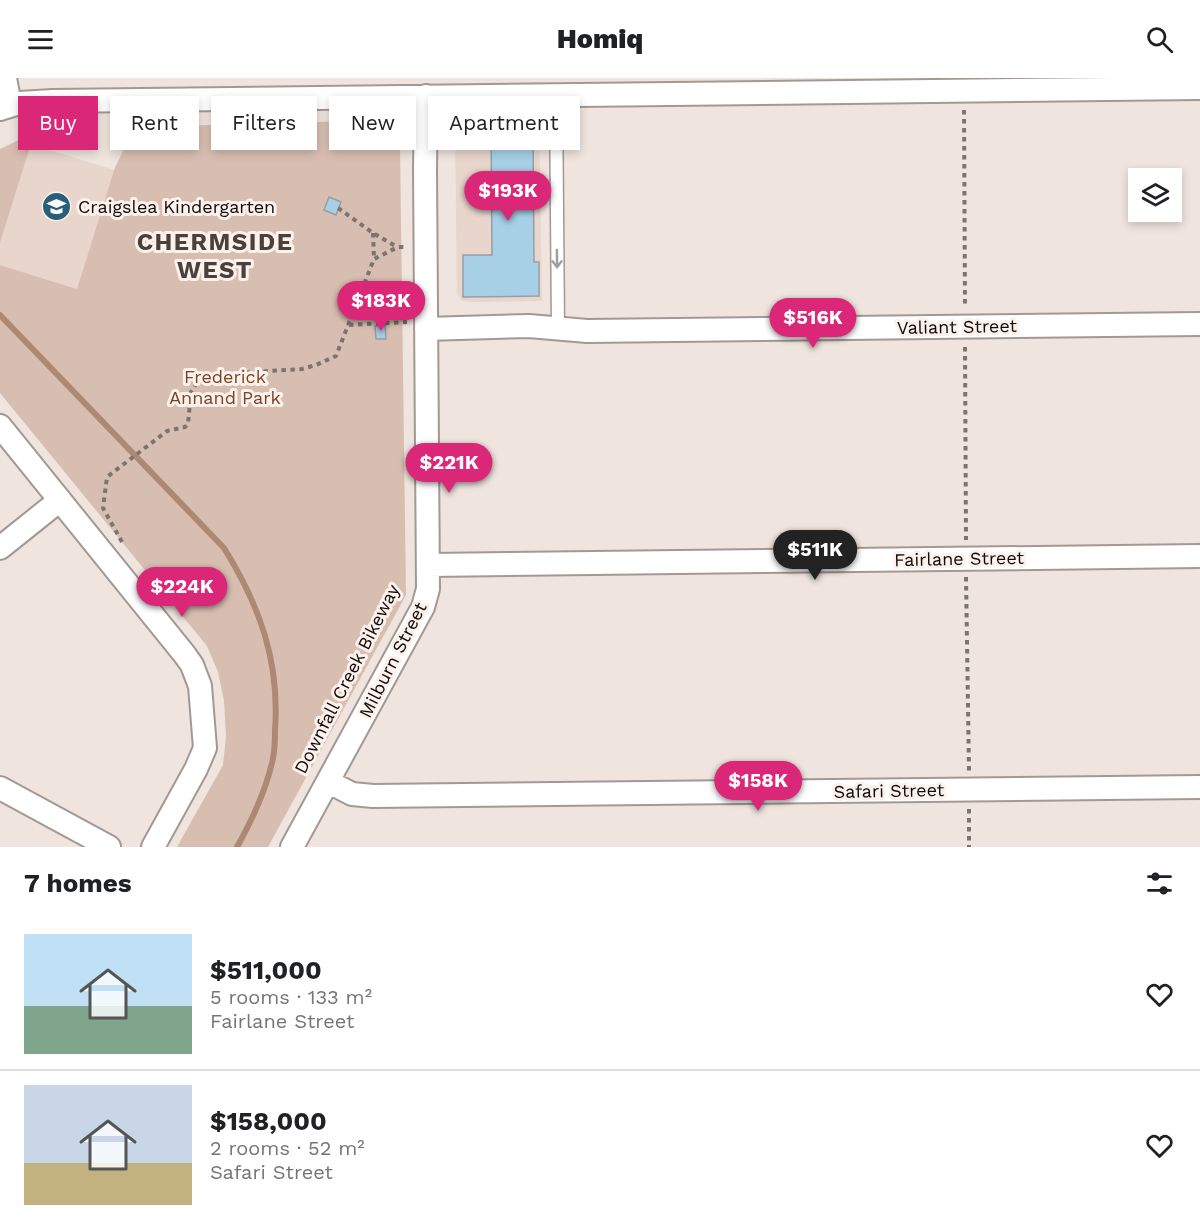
<!DOCTYPE html>
<meta charset="utf-8">
<style>
body{margin:0;font-family:"Work Sans",sans-serif;background:#f2f2f2;color:#202124;height:100vh;display:flex;flex-direction:column;font-size:22px;white-space:nowrap}
*{box-sizing:border-box;margin:0}
p{font-size:20px;color:#757577}
.icon{flex:none;width:33px;height:33px;fill:none;stroke:currentColor;stroke-width:2;stroke-linecap:round;stroke-linejoin:round}
.map{position:relative;height:769px;overflow:hidden}
.side{display:flex;flex-direction:column;background:#fff;flex:1}
.side>*{flex:none}
.hud{position:absolute;left:18px;top:18px;width:600px;height:54px;display:flex;gap:12px}
.controls{position:absolute;left:1128px;top:90px;display:grid;gap:12px}
.controls a{display:grid;place-items:center;width:54px;height:54px;border-radius:0px;background:#fff;box-shadow:0 3px 9px #0003;font-size:30px}
.price{position:absolute;translate:-50% -51px;padding:0 14px;border-radius:21px;background:#db2777;color:#fff;font-size:20px;line-height:39px;filter:drop-shadow(0 2px 3px #0008)}
.price::after{content:'';position:absolute;left:50%;top:36px;width:18px;height:14px;margin-left:-9px;background:inherit;clip-path:polygon(0 0,100% 0,50% 100%)}
.price.selected{background:#222;color:#fff}
ul{padding:0;list-style:none}
li{display:flex;align-items:center;gap:18px;height:150px;padding:0 24px}
li+li{border-top:2px solid #e0e0e0}
li span{display:grid;place-items:center;flex:none;width:168px;height:120px;border-radius:0px;color:#555}
li>.icon{margin-inline-start:auto}
span .icon{width:72px;height:72px;fill:#fffc;stroke-width:1}
li b{font-size:26px}
h2{display:flex;justify-content:space-between;align-items:center;height:72px;padding:0 24px;font-size:26px}
.chip{padding:0 21px;border-radius:0px;background:#fff;box-shadow:0 3px 9px #0003;font-size:21px;line-height:54px}
.chip.selected{background:#db2777;color:#fff}
header{display:flex;justify-content:space-between;align-items:center;height:78px;padding:0 24px;background:#fff;font-size:27px;font-weight:800}
.map>svg:first-child{display:block}
.built{fill:#e8d5cc}
.green{fill:#d8beb1}
.lines{fill:none;stroke-linecap:round;stroke-linejoin:round}
.stream{stroke:#ad8875;stroke-width:6}
.building{fill:#a7d0e6;stroke:#959fa5;stroke-width:1.5}
.lane-casing{stroke:#a39893;stroke-width:15}
.street-casing{stroke:#a39893;stroke-width:26}
.path{stroke:#7b7470;stroke-width:4;stroke-dasharray:4.5 4.5;stroke-linecap:butt}
.lane{stroke:#fff;stroke-width:12}
.street{stroke:#fff;stroke-width:22}
.oneway{stroke:#9f9d9d}
.labels{text-anchor:middle;stroke-width:6;stroke-linejoin:round;paint-order:stroke}
.poi-label{font-size:18px;fill:#0f0b0a;stroke:#fcf1eb;text-anchor:start}
.street-label{font-size:18px;fill:#0f0b0a;stroke:#fcf1eb}
.park-label{font-size:18px;fill:#784427;stroke:#fcf1eb}
.district-label{font-size:24px;font-weight:bold;letter-spacing:1.5px;fill:#4a413c;stroke:#fcf1eb}
</style>
<header><svg class="icon" aria-label="menu" viewBox="0 0 24 24"><path d="M4 6h16M4 12h16M4 18h16"/></svg>Homiq<svg class="icon" aria-label="search" viewBox="0 0 24 24"><circle cx="10" cy="10" r="6"/><path d="M15 15l6 6"/></svg></header>
<div class="map">
<svg width="1200" height="769" viewBox="0 0 1200 769">
<rect width="100%" height="100%" fill="#efe4de"/>
<path class="built" d="M539 38 542 223 474 224 463 223 457 216 455 50 459 42 466 39Z
M31 66 114 92 77 211 0 187V165Z"/>
<path class="green" d="M389 42 400 67 406 517 268 769H177L223 687 226 658 224 623 218 594 207 568 0 315V187L77 211 114 92 134 49Z
M23 60 31 66 0 165V71Z"/>
<g class="lines">
<path class="stream" d="M0 237 224 470C260 528 280 584 275 652 275 661 275 671 273 680 267 711 252 742 237 769"/>
</g>
<path class="building" d="M491 49H533L534 184H539V218L463 219V177H492Z
M329 119 341 124 336 137 324 132Z
M385 247 386 261H376L375 248Z"/>
<g class="lines">
<defs>
<path id="lane" d="M556 17 558 251"/>
<path id="street" d="M5 0 10 27
M0 31 19 25 53 23 1200 10
M426 251 529 248 587 253 1200 246
M0 348 185 577 192 587 200 608 205 670 196 691 153 769
M0 470 60 422
M429 487 1200 478
M329 704 352 716 373 718 1200 709
M0 710 109 769
M292 769 423 529 428 511 425 90 426 18"/>
</defs>
<use href="#lane" class="lane-casing"/>
<use href="#street" class="street-casing"/>
<path class="path" d="M964 32 965 228
M393 40 401 47 403 59
M338 130 373 155 397 169
M373 155 374 181
M349 247 407 244
M965 269 966 462
M122 464 103 430 107 399 167 353 185 349 188 346 191 314 196 306 237 295 302 291 316 287 336 278 374 181 398 169H406
M966 499 969 693
M969 731V769"/>
<use href="#lane" class="lane"/>
<use href="#street" class="street"/>
</g>
<defs><path id="oneway-shaft" d="M-6 0H5M1.5-3L5.5 0L1.5 3" fill="none" stroke-width="1.6" stroke-linecap="round" stroke-linejoin="round" transform="scale(1.5)"/></defs>
<use class="oneway" href="#oneway-shaft" transform="translate(557 181) rotate(89)"/>
<defs>
<symbol id="school-disc" viewBox="-11 -11 22 22"><circle r="9.5" fill="#28607a" stroke="#fcf1eb"/><path d="M0-5L7-2L0 1L-7-2ZM-4 1L0 2.5L4 1V4Q0 6-4 4Z" fill="#fff"/></symbol>
</defs>
<g fill-rule="evenodd">
<use href="#school-disc" x="40" y="112" width="33" height="33"/>
</g>
<g class="labels">
<g class="poi-label">
<text x="78" y="135">Craigslea Kindergarten</text>
</g>
<g class="street-label">
<text transform="translate(957 249) rotate(-1)" y="6">Valiant Street</text>
<text transform="translate(959 481) rotate(-1)" y="6">Fairlane Street</text>
<text transform="translate(393 582) rotate(-63)" y="6">Milburn Street</text>
<text transform="translate(347 601) rotate(-63)" y="6">Downfall Creek Bikeway</text>
<text transform="translate(889 713) rotate(-1)" y="6">Safari Street</text>
</g>
<g class="park-label">
<text x="225" y="305">Frederick<tspan x="225" dy="21">Annand Park</tspan></text>
</g>
<g class="district-label">
<text x="215" y="172">CHERMSIDE<tspan x="215" dy="28">WEST</tspan></text>
</g>
</g>
</svg>
<div class="controls">
<a><svg class="icon" aria-label="layers" viewBox="0 0 24 24"><path d="M12 4l9 5-9 5-9-5zM3 14l9 5 9-5"/></svg></a>
</div>
<b class="price" style="left:508px;top:144px">$193K</b>
<b class="price" style="left:381px;top:254px">$183K</b>
<b class="price" style="left:813px;top:271px">$516K</b>
<b class="price" style="left:449px;top:416px">$221K</b>
<b class="price selected" style="left:815px;top:503px">$511K</b>
<b class="price" style="left:182px;top:540px">$224K</b>
<b class="price" style="left:758px;top:734px">$158K</b>
<div class="hud">
<a class="chip selected">Buy</a>
<a class="chip">Rent</a>
<a class="chip">Filters</a>
<a class="chip">New</a>
<a class="chip">Apartment</a>
</div>
</div>
<section class="side">
<h2>7 homes<svg class="icon" aria-label="filters" viewBox="0 0 24 24"><path d="M4 7h16M4 17h16"/><circle cx="9" cy="7" r="2"/><circle cx="15" cy="17" r="2"/></svg></h2>
<ul>
<li><span style="background:linear-gradient(#bfe0f5 60%,#7fa58c 0)"><svg class="icon" aria-label="home" viewBox="0 0 24 24"><path d="M3 11l9-7 9 7M6 9v11h12V9"/></svg></span><div><b>$511,000</b><p>5 rooms · 133 m²</p><p>Fairlane Street</p></div><svg class="icon" aria-label="heart" viewBox="0 0 24 24"><path d="M12 20l-8-8c-3-5 5-10 8-4 3-6 11-1 8 4z"/></svg></li>
<li><span style="background:linear-gradient(#c9d6e8 65%,#c2b280 0)"><svg class="icon" aria-label="home" viewBox="0 0 24 24"><path d="M3 11l9-7 9 7M6 9v11h12V9"/></svg></span><div><b>$158,000</b><p>2 rooms · 52 m²</p><p>Safari Street</p></div><svg class="icon" aria-label="heart" viewBox="0 0 24 24"><path d="M12 20l-8-8c-3-5 5-10 8-4 3-6 11-1 8 4z"/></svg></li>
</ul>
</section>
